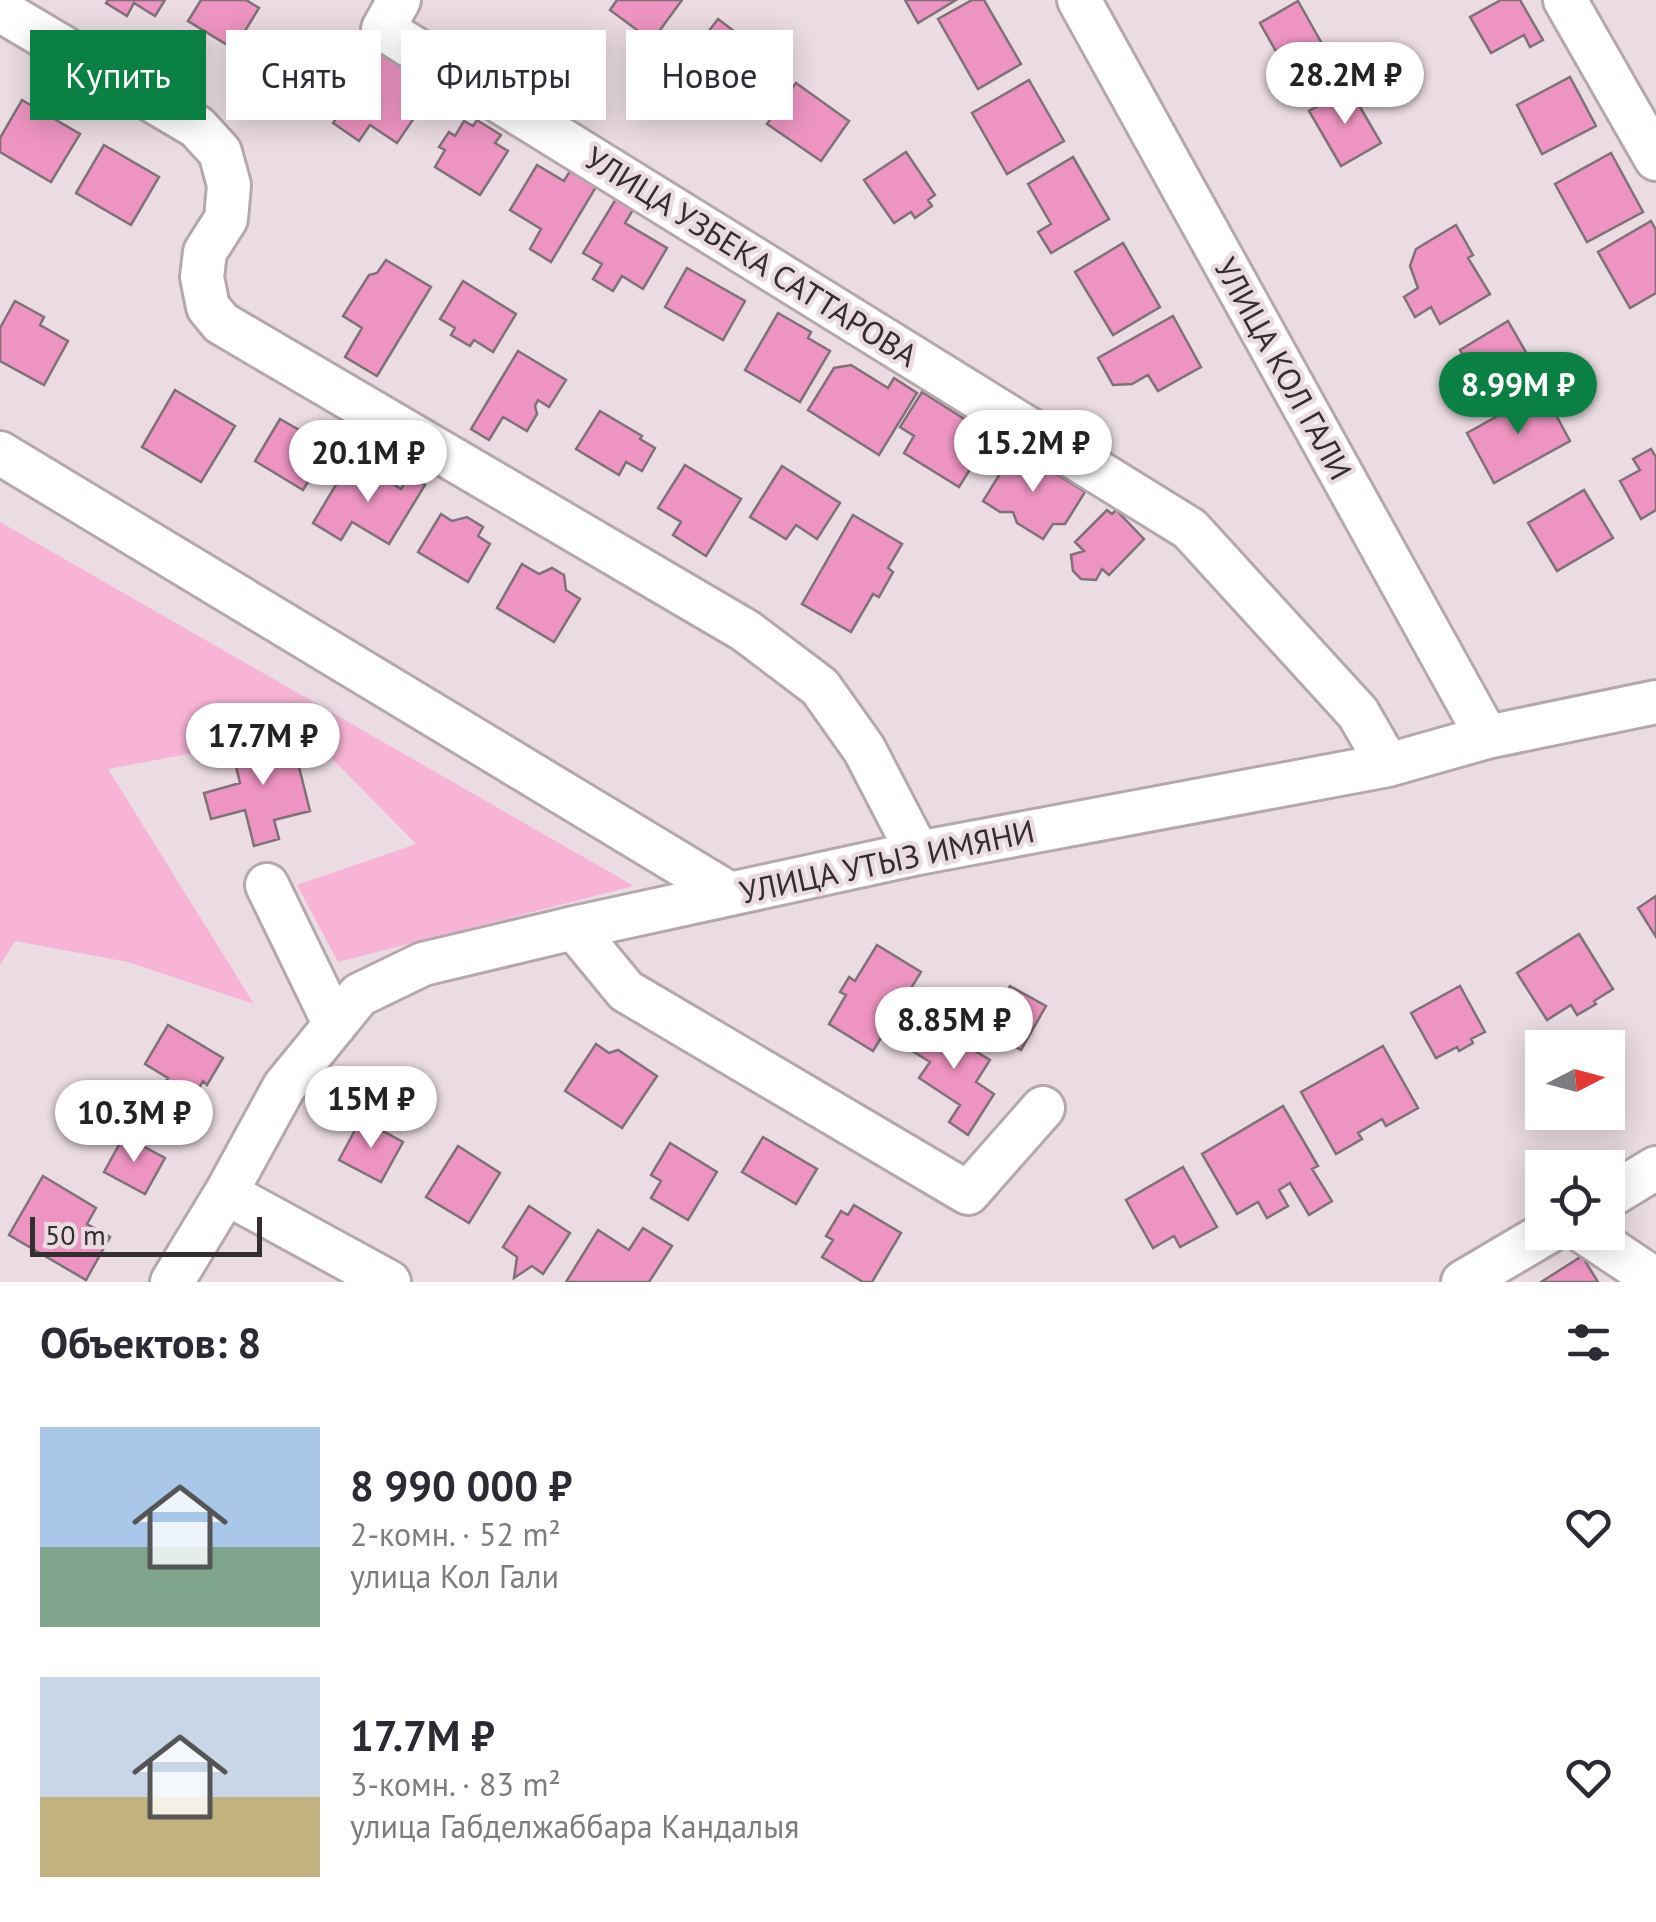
<!DOCTYPE html>
<html lang="ru">
<meta charset="utf-8">
<style>
body{margin:0;font-family:"PT Sans",sans-serif;background:#f7f7f7;color:#2b2b33;height:100vh;display:flex;flex-direction:column;font-size:38px;white-space:nowrap}
*{box-sizing:border-box;margin:0}
p{font-size:32px;color:#7c7c81}
.icon{flex:none;width:55px;height:55px;fill:none;stroke:currentColor;stroke-width:2;stroke-linecap:round;stroke-linejoin:round}
.map{position:relative;height:1282px;overflow:hidden}
.panel{display:flex;flex-direction:column;background:#fff;flex:1}
.panel>*{flex:none}
.hud{position:absolute;left:30px;top:30px;width:1000px;height:90px;display:flex;gap:20px}
.needle{width:65px;rotate:84deg}
.fabs{position:absolute;left:1525px;top:1030px;display:grid;gap:20px}
.fabs a{display:grid;place-items:center;width:100px;height:100px;border-radius:0px;background:#fff;box-shadow:0 5px 25px #0003;font-size:50px}
.scale{position:absolute;left:30px;bottom:25px;width:232px;box-sizing:border-box;padding-left:10px;border:5px solid #332e30;border-top:0;font-size:28px;line-height:35px;white-space:nowrap;color:#332e30;-webkit-text-stroke:8px #ebdce3;paint-order:stroke}
.price{position:absolute;translate:-50% -85px;padding:0 22px;border-radius:35px;background:#fff;color:#222;font-size:32px;line-height:65px;filter:drop-shadow(0 2px 5px #0008)}
.price::after{content:'';position:absolute;left:50%;top:60px;width:30px;height:22px;margin-left:-15px;background:inherit;clip-path:polygon(0 0,100% 0,50% 100%)}
.price.selected{background:#0b8043;color:#fff}
ul{padding:0;list-style:none}
li{display:flex;align-items:center;gap:30px;height:250px;padding:0 40px}
li span{display:grid;place-items:center;flex:none;width:280px;height:200px;border-radius:0px;color:#555}
li>.icon{margin-inline-start:auto}
span .icon{width:120px;height:120px;fill:#fffc;stroke-width:1}
li b{font-size:42px}
h2{display:flex;justify-content:space-between;align-items:center;height:120px;padding:0 40px;font-size:42px}
.tag{padding:0 35px;border-radius:0px;background:#fff;box-shadow:0 5px 25px #0003;font-size:35px;line-height:90px}
.tag.selected{background:#0b8043;color:#fff}
.map>svg:first-child{display:block}
.green{fill:#f8b4d6}
.building{fill:#ee94c2;stroke:#7e7177;stroke-width:2.5}
.lines{fill:none;stroke-linecap:round;stroke-linejoin:round}
.minor-casing{stroke:#b5a7ae;stroke-width:48}
.minor{stroke:#fff;stroke-width:42}
.labels{text-anchor:middle;stroke-width:9;stroke-linejoin:round;paint-order:stroke}
.street-label{font-size:32px;fill:#332e30;stroke:#ebdce3}
</style>
<div class="map">
<svg width="1656" height="1282" viewBox="0 0 1656 1282">
<rect width="100%" height="100%" fill="#ebdce3"/>
<path class="green" d="M0 522 634 886 338 962 297 885 416 844 306 732 108 769 254 1004 128 962 15 941 0 965Z"/>
<path class="building" d="M108 0H165L155 16 134 3 127 16 106 3Z
M201 0H246L259 8 234 49 188 21Z
M617 0H682L652 41 610 10Z
M905 0H956L918 23Z
M972 0H984L1021 64 978 89 938 19Z
M1501 0H1520L1543 40 1530 47 1524 35 1491 53 1470 17Z
M1298 1 1330 58 1292 80 1260 23Z
M718 19 763 53 731 95 686 61Z
M381 53 398 65 402 59 424 74 420 80 433 90 397 143 370 125 359 141 333 123Z
M1570 77 1596 126 1542 154 1517 105Z
M1029 80 1064 141 1007 174 972 113Z
M796 83 849 121 821 161 767 124Z
M1349 88 1381 143 1341 166 1309 111Z
M22 100 80 134 51 182 0 152V138Z
M477 120 501 135 495 143 508 151 480 195 435 167 445 150 439 147 449 132 455 136 464 121 473 126Z
M104 145 159 177 131 225 76 193Z
M906 152 935 195 928 200 932 206 915 218 911 212 894 223 864 180Z
M1611 153 1643 212 1587 242 1555 184Z
M1073 157 1109 219 1051 253 1038 232 1051 224 1028 184Z
M537 165 564 181 573 166 599 182 551 262 530 249 541 229 510 210Z
M619 194 636 205 625 223 667 248 643 289 622 276 613 291 593 279 602 264 583 253Z
M1651 221 1656 230V293L1630 308 1598 252Z
M1456 225 1473 255 1468 258 1490 294 1440 324 1431 307 1415 317 1404 297 1418 288 1410 266 1416 249Z
M1123 243 1160 307 1113 335 1075 272Z
M386 260 431 287 377 376 345 357 362 328 343 316 369 275 377 273Z
M687 268 745 301 723 340 665 307Z
M463 281 516 314 493 352 474 340 470 346 451 335 455 328 440 319Z
M15 301 44 317 40 325 68 341 44 385 0 361V328Z
M778 313 811 332 808 338 830 351 800 402 745 370Z
M1173 316 1201 367 1158 391 1148 375 1132 384 1113 385 1098 358Z
M1508 321 1539 375 1478 412 1456 375 1470 367 1460 350Z
M518 351 566 380 549 407 538 400 535 406 537 414 527 431 503 417 489 440 471 429Z
M851 365 888 388 894 378 917 393 879 455 808 410 834 368Z
M175 390 235 426 201 482 142 447Z
M1543 391 1570 441 1494 483 1467 433Z
M922 392 991 436 959 487 904 453 914 436 900 427Z
M600 411 642 436 640 439 655 448 642 471 626 462 619 475 576 449Z
M280 419 329 447 303 490 255 461Z
M1016 448 1085 492 1065 524H1053L1043 539 1017 523 1013 512H1000L983 501Z
M1651 449 1656 457V510L1641 519 1620 481 1640 470 1633 459Z
M685 465 741 499 706 556 673 535 681 522 658 508Z
M364 466 401 489 409 476 425 485 389 544 352 522 341 540 313 523 343 473 359 474Z
M782 466 840 503 817 539 796 525 786 539 750 517Z
M1584 490 1613 538 1557 571 1528 523Z
M1107 510 1112 514 1116 510 1144 539 1109 575 1102 569 1096 580 1081 579 1073 571 1071 555 1084 551 1075 542Z
M441 514 452 521 467 517 483 527 478 536 490 544 468 582 418 552Z
M853 515 902 544 888 568 893 572 879 597 873 594 851 632 802 604Z
M522 564 539 574 552 568 564 575 566 590 580 599 554 642 497 608Z
M291 735 310 811 274 820 279 839 254 846 245 810 211 819 204 793 240 783 232 750Z
M1656 896V937L1638 908Z
M1579 934 1613 989 1594 1001 1596 1004 1577 1015 1571 1005 1547 1020 1517 973Z
M877 945 921 972 873 1051 829 1024 846 995 840 992 849 977 855 981Z
M1010 986 1046 1006 1021 1050 985 1029Z
M1460 986 1485 1032 1471 1039 1473 1043 1459 1051 1457 1047 1436 1058 1411 1013Z
M932 1016 966 1038 962 1043 990 1060 976 1082 994 1094 968 1135 949 1122 960 1105 919 1078 930 1062 911 1050Z
M168 1025 223 1058 207 1085 203 1081 184 1114 156 1098 168 1078 145 1064Z
M596 1044 609 1053 618 1050 657 1076 622 1128 565 1091Z
M1383 1046 1418 1108 1386 1126 1382 1119 1358 1133 1362 1139 1336 1154 1301 1092Z
M1283 1106 1318 1166 1312 1169 1332 1201 1309 1215 1290 1183 1279 1190 1288 1206 1267 1218 1258 1202 1237 1214 1202 1154Z
M361 1119 403 1142 381 1182 339 1160Z
M124 1136 165 1158 145 1194 104 1172Z
M763 1137 817 1169 796 1204 742 1172Z
M670 1143 717 1172 688 1220 651 1198 661 1181 651 1175Z
M458 1146 500 1173 469 1223 426 1197Z
M1183 1167 1217 1227 1180 1247 1174 1236 1153 1248 1126 1200Z
M43 1176 96 1208 87 1224 110 1237 86 1280 9 1235Z
M854 1205 901 1233 872 1282H863L822 1257 833 1240 826 1236 841 1211 848 1215Z
M529 1206 570 1233 543 1274 532 1266 514 1278 517 1257 503 1247Z
M643 1228 672 1246 649 1282H566L598 1230 629 1250Z
M1582 1256 1598 1282H1541Z"/>
<g class="lines">
<defs>
<path id="minor" d="M399 0 383 29 1190 529 1358 713 1388 765
M1079 0 1487 737
M1565 0 1656 159
M0 10 197 127 220 152 229 185 226 219 205 252 202 277 208 307 221 323 746 631 820 687 864 749 918 853
M0 453 730 894
M267 885 335 1025
M574 928 626 991 968 1193 1043 1108
M226 1193 284 1087 359 995 423 964 574 928 918 853 1388 765 1487 737 1656 702
M1608 1197 1656 1168
M1584 1232 1656 1280
M172 1282 226 1193 389 1282
M1463 1282 1548 1232"/>
</defs>
<use href="#minor" class="minor-casing"/>
<use href="#minor" class="minor"/>
</g>
<g class="labels">
<g class="street-label">
<text transform="translate(751 257) rotate(32)" y="11">УЛИЦА УЗБЕКА САТТАРОВА</text>
<text transform="translate(1283 369) rotate(61)" y="11">УЛИЦА КОЛ ГАЛИ</text>
<text transform="translate(887 862) rotate(-12)" y="11">УЛИЦА УТЫЗ ИМЯНИ</text>
</g>
</g>
</svg>
<div class="fabs">
<a><svg class="needle" viewBox="-14 -14 28 28"><path d="M0-13l5 13h-10z" fill="#e53935"/><path d="M0 13l5-13h-10z" fill="#7c7c81"/></svg></a>
<a><svg class="icon" aria-label="locate" viewBox="0 0 24 24"><circle cx="12" cy="12" r="6"/><path d="M12 2v4M12 18v4M2 12h4M18 12h4"/></svg></a>
</div>
<div class="scale">50 m</div>
<b class="price" style="left:1345px;top:127px">28.2M ₽</b>
<b class="price selected" style="left:1518px;top:437px">8.99M ₽</b>
<b class="price" style="left:1033px;top:495px">15.2M ₽</b>
<b class="price" style="left:368px;top:505px">20.1M ₽</b>
<b class="price" style="left:263px;top:788px">17.7M ₽</b>
<b class="price" style="left:954px;top:1072px">8.85M ₽</b>
<b class="price" style="left:371px;top:1151px">15M ₽</b>
<b class="price" style="left:134px;top:1165px">10.3M ₽</b>
<div class="hud">
<a class="tag selected">Купить</a>
<a class="tag">Снять</a>
<a class="tag">Фильтры</a>
<a class="tag">Новое</a>
</div>
</div>
<section class="panel">
<h2>Объектов: 8<svg class="icon" aria-label="filters" viewBox="0 0 24 24"><path d="M4 7h16M4 17h16"/><circle cx="9" cy="7" r="2"/><circle cx="15" cy="17" r="2"/></svg></h2>
<ul>
<li><span style="background:linear-gradient(#a9c7e8 60%,#7fa58c 0)"><svg class="icon" aria-label="home" viewBox="0 0 24 24"><path d="M3 11l9-7 9 7M6 9v11h12V9"/></svg></span><div><b>8 990 000 ₽</b><p>2-комн. · 52 m²</p><p>улица Кол Гали</p></div><svg class="icon" aria-label="heart" viewBox="0 0 24 24"><path d="M12 20l-8-8c-3-5 5-10 8-4 3-6 11-1 8 4z"/></svg></li>
<li><span style="background:linear-gradient(#c9d6e8 60%,#c2b280 0)"><svg class="icon" aria-label="home" viewBox="0 0 24 24"><path d="M3 11l9-7 9 7M6 9v11h12V9"/></svg></span><div><b>17.7M ₽</b><p>3-комн. · 83 m²</p><p>улица Габделжаббара Кандалыя</p></div><svg class="icon" aria-label="heart" viewBox="0 0 24 24"><path d="M12 20l-8-8c-3-5 5-10 8-4 3-6 11-1 8 4z"/></svg></li>
</ul>
</section>
